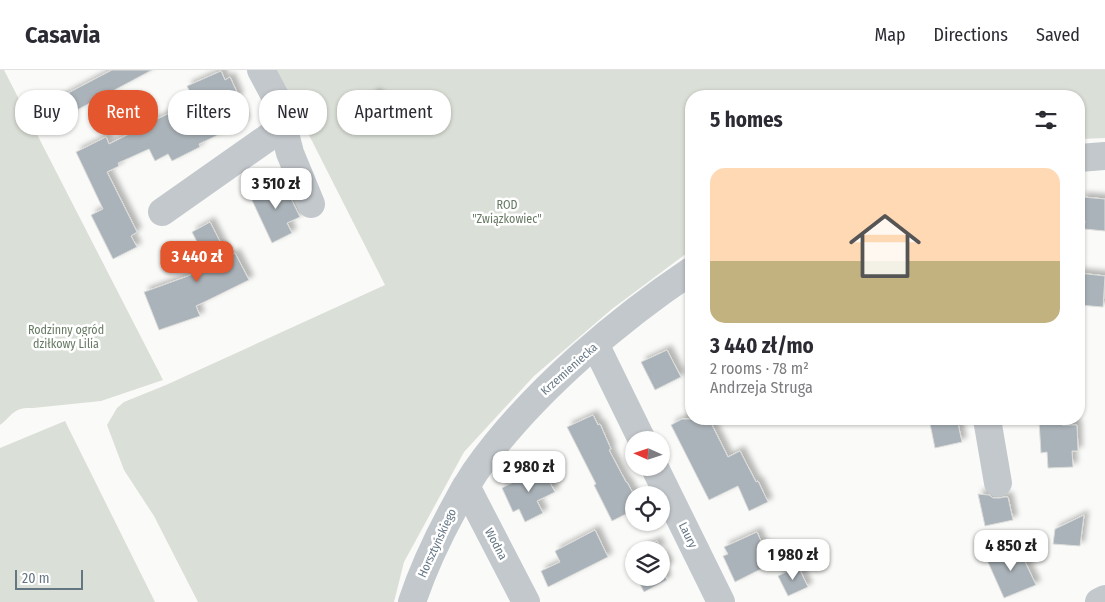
<!DOCTYPE html>
<meta charset="utf-8">
<style>
body{margin:0;font-family:"Fira Sans Condensed",sans-serif;background:#f7f7f7;color:#2b2b33;height:100vh;display:flex;flex-direction:column;font-size:19px;white-space:nowrap}
*{box-sizing:border-box;margin:0}
p{font-size:16px;color:#7c7c81}
.icon{flex:none;width:28px;height:28px;fill:none;stroke:currentColor;stroke-width:2;stroke-linecap:round;stroke-linejoin:round}
.map{position:relative;flex:1;overflow:hidden}
.side{position:absolute;left:685px;top:20px;width:400px;height:335px;display:flex;flex-direction:column;background:#fff;border-radius:20px;box-shadow:0 1px 4px #0004}
.side>*{flex:none}
.guide{position:absolute;left:15px;top:20px;width:475px;height:45px;display:flex;gap:10px}
.needle{width:32px;rotate:273deg}
.fabs{position:absolute;left:625px;top:361px;display:grid;gap:10px}
.fabs a{display:grid;place-items:center;width:45px;height:45px;border-radius:50%;background:#fff;box-shadow:0 1px 4px #0004;font-size:25px}
.scale{position:absolute;left:15px;bottom:12px;width:68px;box-sizing:border-box;padding-left:5px;border:2px solid #657683;border-top:0;font-size:14px;line-height:18px;white-space:nowrap;color:#657683;-webkit-text-stroke:4px #fff;paint-order:stroke}
.price{position:absolute;translate:-50% -42px;padding:0 11px;border-radius:10px;background:#fff;color:#222;font-size:16px;line-height:32px;filter:drop-shadow(0 1px 2px #0008)}
.price::after{content:'';position:absolute;left:50%;top:30px;width:15px;height:11px;margin-left:-8px;background:inherit;clip-path:polygon(0 0,100% 0,50% 100%)}
.price.active{background:#e4572e;color:#fff}
ul{padding:0;list-style:none}
li{display:grid;align-content:center;gap:10px;height:265px;padding:0 25px}
li span{display:grid;place-items:center;height:155px;border-radius:15px;color:#555}
li>.icon{margin-inline-start:auto}
span .icon{width:90px;height:90px;fill:#fffc;stroke-width:1}
li b{font-size:21px}
h2{display:flex;justify-content:space-between;align-items:center;height:60px;padding:0 25px;font-size:21px}
.chip{padding:0 18px;border-radius:20px;background:#fff;box-shadow:0 1px 4px #0004;font-size:18px;line-height:45px}
.chip.active{background:#e4572e;color:#fff}
header{display:flex;align-items:center;gap:30px;box-sizing:border-box;height:70px;padding:0 25px;background:#fff;border-bottom:1px solid #e1e1e2}
header strong{font-size:24px}
nav{display:flex;gap:28px;margin-inline-start:auto;font-size:18px}
.map>svg:first-child{display:block}
.green{fill:#dadfd7}
.building{fill:#aab3b9;stroke:#dcdcda;filter:url(#shadow)}
.lines{fill:none;stroke-linecap:round;stroke-linejoin:round}
.minor{stroke:#c3c8cc;stroke-width:28}
.labels{text-anchor:middle;stroke-width:5;stroke-linejoin:round;paint-order:stroke}
.park-label{font-size:12px;fill:#687a64;stroke:#fff}
.street-label{font-size:12px;fill:#657683;stroke:#fff}
</style>
<header>
<strong>Casavia</strong>
<nav><a>Map</a><a>Directions</a><a>Saved</a></nav>
</header>
<div class="map">
<svg width="1105" height="532" viewBox="0 0 1105 532">
<defs>
<filter id="shadow"><feDropShadow dx="4.5" dy="-4.5" stdDeviation="2.5" flood-color="#0004"/></filter>
</defs>
<rect width="100%" height="100%" fill="#fafaf8"/>
<path class="green" d="M0 0H4L163 310 101 331 33 338C13 337 14 344 0 355Z
M276 0H1105V68L1079 69V26H691V180L612 239 534 306 464 382 404 492 394 532H198L154 446 124 400 107 355 117 338 124 332 166 315 385 215Z
M65 351 155 532H0V378Z"/>
<path class="building" d="M112 0H152L60 49 51 32Z
M221 1 225 10 230 7 239 27 234 30 245 52 199 74 200 77 172 91 168 84 155 91 149 79 118 93 119 96 107 102 137 162 131 166 137 177 113 189 91 145 103 139 76 82 106 67 109 74 139 59V58L194 31 187 16Z
M375 23 388 35 373 51 360 39Z
M282 110 300 147 287 153 292 163 272 173 250 126Z
M1082 127 1105 129V161L1084 159 1085 151 1080 150Z
M210 152 228 187 235 183 249 210 196 236 200 246 159 260 144 222 210 198 192 162Z
M1079 203 1105 206 1103 237 1079 235Z
M667 280 681 307 655 320 641 292Z
M593 345 598 355 600 354 611 379 609 380 626 412H627L634 425V440L612 451 594 415 596 414 567 357Z
M682 349H709L728 387 740 381 756 412 758 411 768 432 749 441 738 416 709 430 671 355Z
M929 349H957L962 372 935 378Z
M1062 350V355H1077L1078 381H1072L1073 397 1048 398 1047 382 1041 383 1039 351Z
M541 396 555 422 537 431 543 443 525 452 519 439 513 442 502 418 519 409V408Z
M978 424 989 425 993 428H1000L1004 427H1008L1013 450 985 456Z
M1084 445 1080 476 1053 474 1055 459Z
M595 460 608 487 548 517 541 501 560 492 555 481Z
M757 462 764 478 768 476 775 492 735 512 723 486 728 484 724 477Z
M657 471 661 480H638Z
M1011 479H1019L1036 515 1004 528 987 490Z
M661 480 669 496 662 500 667 510 644 522 637 508H661Z
M634 482V501L626 486Z
M798 496 808 517 788 526 778 506Z"/>
<g class="lines">
<path class="minor" d="M261 0 276 28 290 83 311 134
M1079 88 1105 86
M162 142 283 57
M595 274 642 370
M987 349 998 413
M655 398 721 532
M466 416 526 532
M412 532C423 499 437 469 454 438 460 426 467 414 475 402 505 359 541 322 580 287 615 256 652 227 691 201
M1099 532 1105 529"/>
</g>
<g class="labels">
<g class="park-label">
<text x="507" y="139">ROD<tspan x="507" dy="14">"Związkowiec"</tspan></text>
<text x="66" y="264">Rodzinny ogród<tspan x="66" dy="14">dziłkowy Lilia</tspan></text>
</g>
<g class="street-label">
<text transform="translate(569 299) rotate(-42)" y="4">Krzemieniecka</text>
<text transform="translate(688 465) rotate(64)" y="4">Laury</text>
<text transform="translate(437 473) rotate(-65)" y="4">Horsztyńskiego</text>
<text transform="translate(496 474) rotate(62)" y="4">Wodna</text>
</g>
</g>
</svg>
<div class="fabs">
<a><svg class="needle" viewBox="-14 -14 28 28"><path d="M0-13l5 13h-10z" fill="#e53935"/><path d="M0 13l5-13h-10z" fill="#7c7c81"/></svg></a>
<a><svg class="icon" aria-label="locate" viewBox="0 0 24 24"><circle cx="12" cy="12" r="6"/><path d="M12 2v4M12 18v4M2 12h4M18 12h4"/></svg></a>
<a><svg class="icon" aria-label="layers" viewBox="0 0 24 24"><path d="M12 4l9 5-9 5-9-5zM3 14l9 5 9-5"/></svg></a>
</div>
<div class="scale">20 m</div>
<b class="price" style="left:276px;top:140px">3 510 zł</b>
<b class="price active" style="left:197px;top:213px">3 440 zł</b>
<b class="price" style="left:529px;top:423px">2 980 zł</b>
<b class="price" style="left:1011px;top:502px">4 850 zł</b>
<b class="price" style="left:793px;top:511px">1 980 zł</b>
<div class="guide">
<a class="chip">Buy</a>
<a class="chip active">Rent</a>
<a class="chip">Filters</a>
<a class="chip">New</a>
<a class="chip">Apartment</a>
</div>
<section class="side">
<h2>5 homes<svg class="icon" aria-label="filters" viewBox="0 0 24 24"><path d="M4 7h16M4 17h16"/><circle cx="9" cy="7" r="2"/><circle cx="15" cy="17" r="2"/></svg></h2>
<ul>
<li><span style="background:linear-gradient(#ffd9b3 60%,#c2b280 0)"><svg class="icon" aria-label="home" viewBox="0 0 24 24"><path d="M3 11l9-7 9 7M6 9v11h12V9"/></svg></span><div><b>3 440 zł/mo</b><p>2 rooms · 78 m²</p><p>Andrzeja Struga</p></div></li>
</ul>
</section>
</div>
